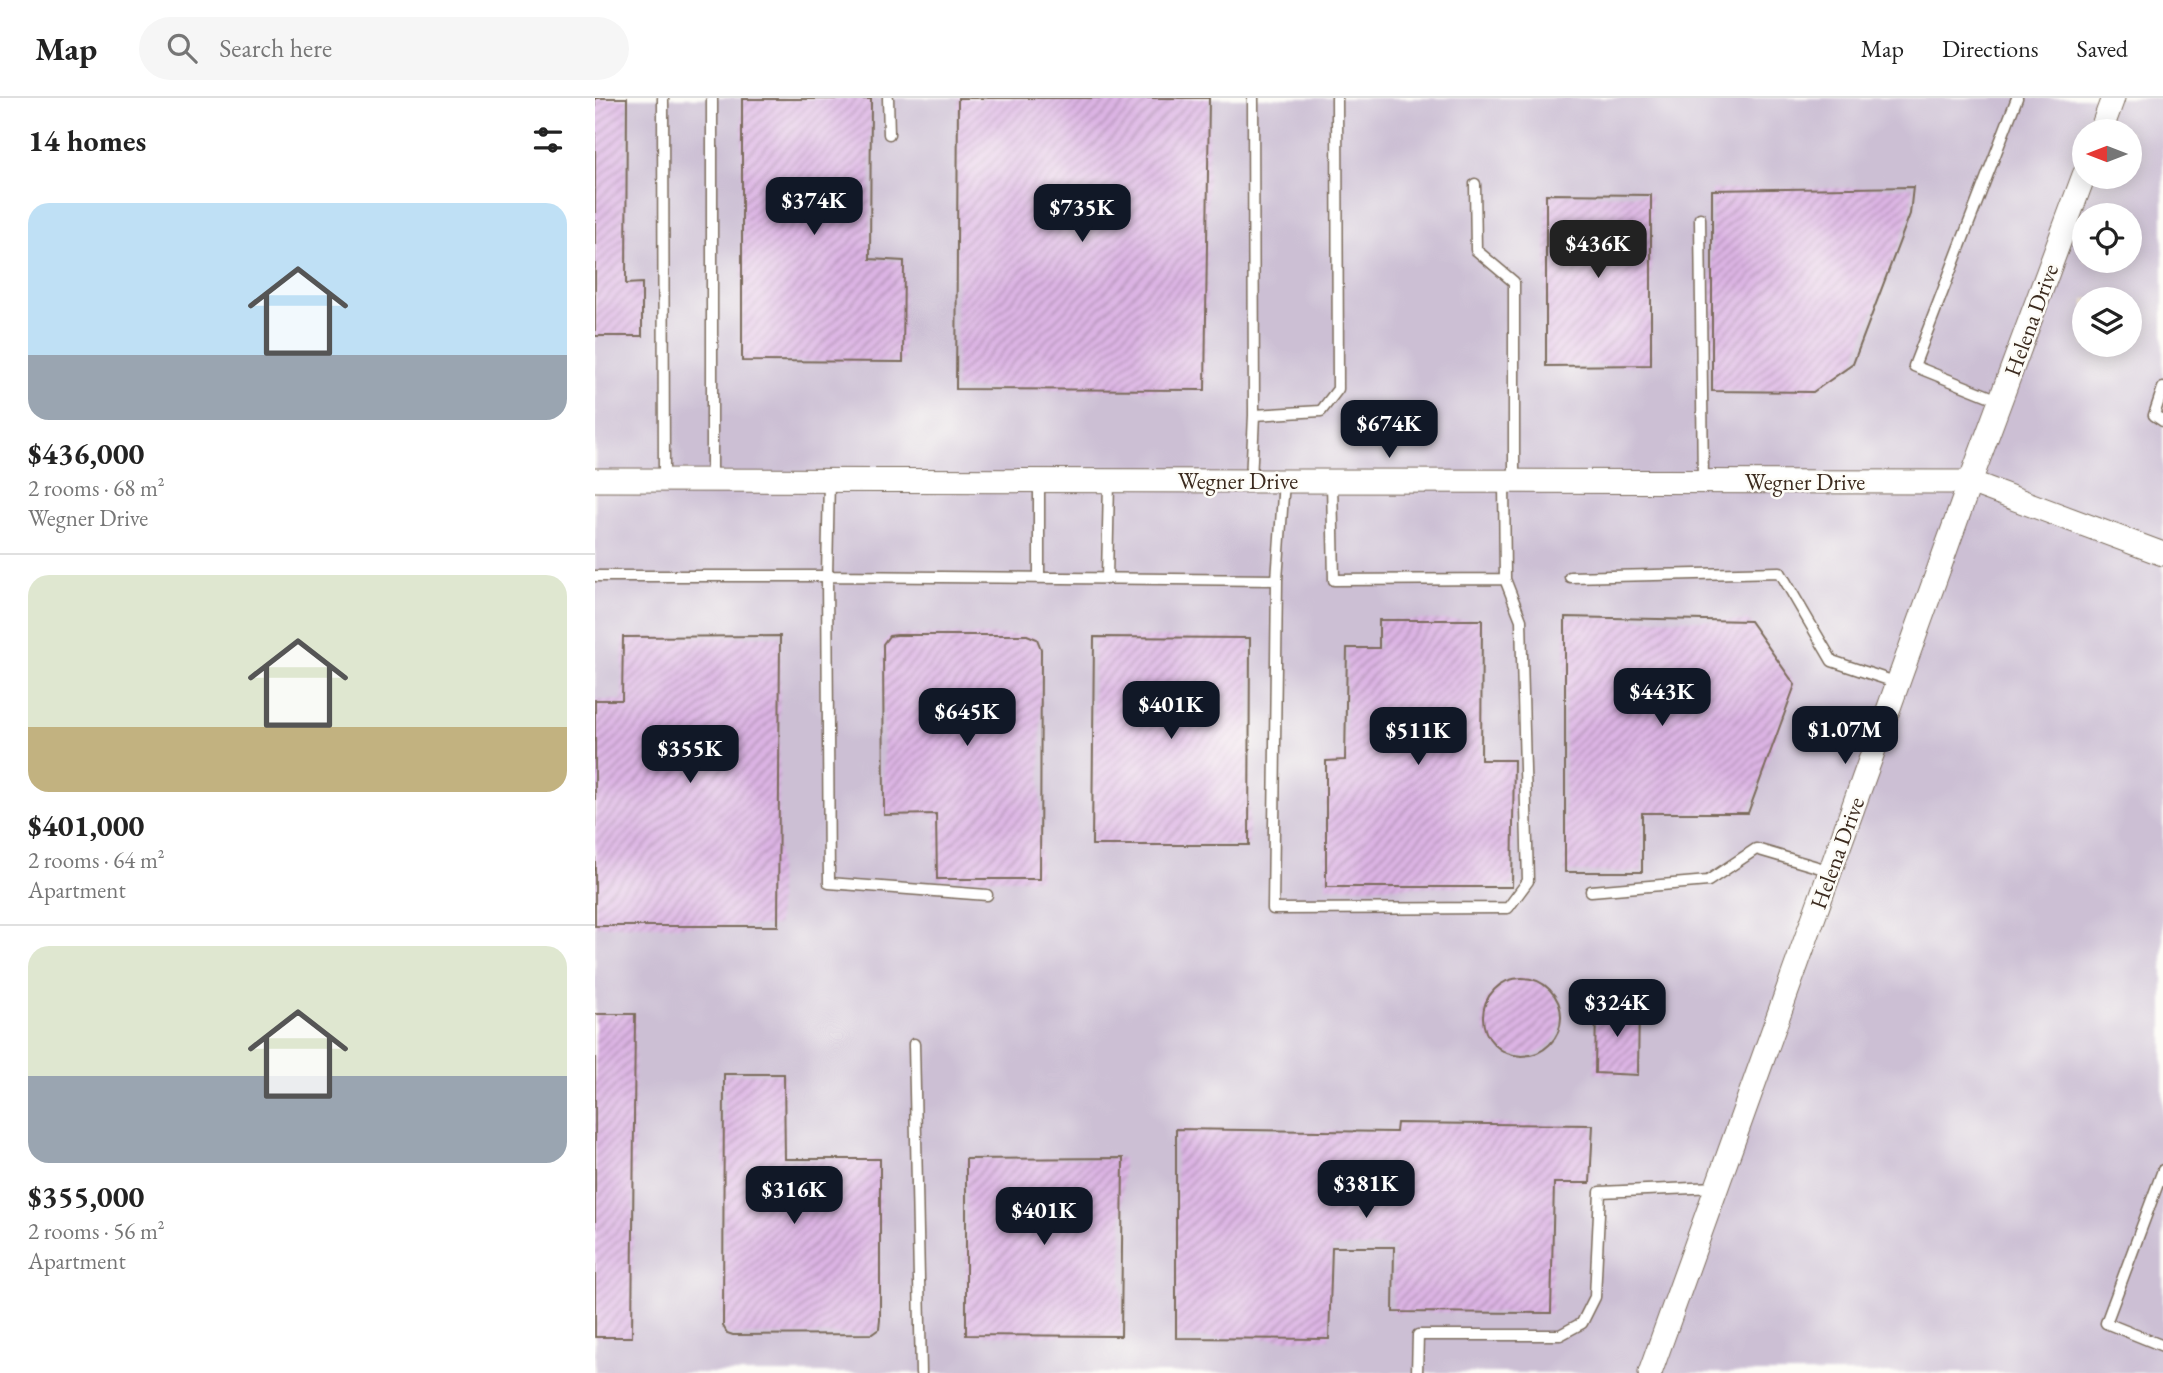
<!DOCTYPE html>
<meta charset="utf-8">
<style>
body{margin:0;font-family:"EB Garamond",serif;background:#f6f6f6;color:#222;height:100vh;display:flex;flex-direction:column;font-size:26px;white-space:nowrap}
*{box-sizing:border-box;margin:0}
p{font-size:23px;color:#767676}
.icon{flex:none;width:38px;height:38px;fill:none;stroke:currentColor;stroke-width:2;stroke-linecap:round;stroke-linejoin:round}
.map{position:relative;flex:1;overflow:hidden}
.sheet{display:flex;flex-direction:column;background:#fff;width:595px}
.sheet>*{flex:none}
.needle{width:46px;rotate:270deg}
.tools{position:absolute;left:1477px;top:21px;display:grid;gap:14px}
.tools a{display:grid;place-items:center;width:70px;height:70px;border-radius:50%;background:#fff;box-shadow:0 4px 18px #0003;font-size:35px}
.price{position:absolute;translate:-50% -60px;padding:0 16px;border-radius:14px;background:#111827;color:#fff;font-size:23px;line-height:46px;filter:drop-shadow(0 2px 4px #0008)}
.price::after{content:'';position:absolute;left:50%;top:42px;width:21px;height:16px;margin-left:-10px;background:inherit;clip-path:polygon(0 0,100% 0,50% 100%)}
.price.selected{background:#222;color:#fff}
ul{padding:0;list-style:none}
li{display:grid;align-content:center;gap:14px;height:371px;padding:0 28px}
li+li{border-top:2px solid #e0e0e0}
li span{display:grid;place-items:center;height:217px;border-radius:21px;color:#555}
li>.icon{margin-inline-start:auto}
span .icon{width:126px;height:126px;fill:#fffc;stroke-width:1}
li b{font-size:30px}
h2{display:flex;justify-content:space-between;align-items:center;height:84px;padding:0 28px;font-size:30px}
header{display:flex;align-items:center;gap:42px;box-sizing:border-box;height:98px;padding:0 35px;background:#fff;border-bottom:2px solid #e0e0e0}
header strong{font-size:33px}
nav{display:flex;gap:38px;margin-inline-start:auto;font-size:24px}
.search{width:490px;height:63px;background:#f6f6f6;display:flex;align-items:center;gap:18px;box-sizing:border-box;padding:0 24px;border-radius:38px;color:#767676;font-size:26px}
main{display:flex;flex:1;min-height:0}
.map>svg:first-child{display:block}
.industrial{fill:#ccbfd4;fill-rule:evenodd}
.building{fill:url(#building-hatch)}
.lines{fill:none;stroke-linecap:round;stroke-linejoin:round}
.lane-casing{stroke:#7c6c5c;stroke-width:13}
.street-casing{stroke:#7c6c5c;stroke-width:25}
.lane{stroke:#fff;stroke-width:10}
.street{stroke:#fff;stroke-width:23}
.labels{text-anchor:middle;stroke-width:5;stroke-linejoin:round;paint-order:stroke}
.street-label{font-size:23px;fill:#3b2a1e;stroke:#fdfcf7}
</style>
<header>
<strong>Map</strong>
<div class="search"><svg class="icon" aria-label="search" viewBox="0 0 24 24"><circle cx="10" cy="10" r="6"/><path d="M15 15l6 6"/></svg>Search here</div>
<nav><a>Map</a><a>Directions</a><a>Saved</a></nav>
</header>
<main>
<section class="sheet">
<h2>14 homes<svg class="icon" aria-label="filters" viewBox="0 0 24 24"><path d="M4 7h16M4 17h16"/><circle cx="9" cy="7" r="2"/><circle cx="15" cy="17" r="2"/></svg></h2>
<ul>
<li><span style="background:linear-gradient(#bfe0f5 70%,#9aa5b1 0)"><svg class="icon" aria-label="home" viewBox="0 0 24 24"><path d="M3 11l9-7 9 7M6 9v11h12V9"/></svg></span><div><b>$436,000</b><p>2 rooms · 68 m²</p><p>Wegner Drive</p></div></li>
<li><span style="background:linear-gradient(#dfe7d0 70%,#c2b280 0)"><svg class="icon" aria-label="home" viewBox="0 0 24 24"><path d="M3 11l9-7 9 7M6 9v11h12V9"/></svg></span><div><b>$401,000</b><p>2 rooms · 64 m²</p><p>Apartment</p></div></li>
<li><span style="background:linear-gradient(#dfe7d0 60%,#9aa5b1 0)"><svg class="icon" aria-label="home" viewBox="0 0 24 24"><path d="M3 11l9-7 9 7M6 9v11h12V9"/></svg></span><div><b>$355,000</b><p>2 rooms · 56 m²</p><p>Apartment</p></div></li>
</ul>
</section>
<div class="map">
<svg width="1568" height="1275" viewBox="0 0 1568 1275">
<defs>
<pattern id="building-hatch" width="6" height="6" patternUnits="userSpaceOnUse" patternTransform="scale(1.75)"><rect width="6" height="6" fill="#dcb4e4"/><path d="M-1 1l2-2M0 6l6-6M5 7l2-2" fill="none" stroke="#b493b8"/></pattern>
</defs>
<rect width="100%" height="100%" fill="#fdfcf7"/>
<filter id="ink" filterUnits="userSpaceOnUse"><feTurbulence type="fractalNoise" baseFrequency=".0143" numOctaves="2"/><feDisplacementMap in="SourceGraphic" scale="14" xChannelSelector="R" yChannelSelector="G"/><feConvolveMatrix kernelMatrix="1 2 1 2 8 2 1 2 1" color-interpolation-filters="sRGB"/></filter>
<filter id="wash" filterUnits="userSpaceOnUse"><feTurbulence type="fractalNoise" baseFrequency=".00686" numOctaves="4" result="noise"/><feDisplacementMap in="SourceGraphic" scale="28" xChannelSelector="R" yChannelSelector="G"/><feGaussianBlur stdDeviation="1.57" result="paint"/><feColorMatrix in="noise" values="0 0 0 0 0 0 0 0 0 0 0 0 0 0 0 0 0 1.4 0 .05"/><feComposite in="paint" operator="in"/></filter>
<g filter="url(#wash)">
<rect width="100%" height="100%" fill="#f4e6ce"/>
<path class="industrial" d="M0 0H1568V1275H0ZM1489 33H1535V79H1489ZM1489 117H1535V163H1489ZM1489 201H1535V247H1489Z"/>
<g id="blocks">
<path class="building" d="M0 0H32L31 186 47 185V238H0Z
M363 0H614L610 292 361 291Z
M147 1H276L275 161 309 163 308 264 147 263Z
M1318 89 1315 116 1258 266 1218 294 1117 293V92Z
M951 96 1056 97V267L951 268Z
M970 519 1155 523 1200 587 1153 715H1047V774H970Z
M784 522H887L886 662H919L917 789H731V663L750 662 752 550H784Z
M432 537 442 541 446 551 445 781H342L341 716 289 717 288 546 294 538 302 537Z
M185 538 183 828H0V602H27L28 539Z
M499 539 655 540 654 747H497Z
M888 919a39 39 0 1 1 78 0a39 39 0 1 1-78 0Z
M1001 906 1044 907 1043 977 1000 975Z
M0 916H40L37 1239H0Z
M129 976H189L190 1061H285V1222L284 1231 277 1236 138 1237 132 1235 128 1228Z
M802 1025 998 1027 995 1085H959L956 1215 798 1214 799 1149H737L734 1241 581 1240V1031L801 1034Z
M528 1060 526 1238 371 1237V1061Z"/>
</g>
</g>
<g filter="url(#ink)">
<use href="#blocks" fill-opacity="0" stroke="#7c6c5c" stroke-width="2"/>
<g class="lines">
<defs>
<path id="lane" d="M68 0 69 382
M117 0V382
M293 0 294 36
M880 86 881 152 919 184V384
M1105 120 1108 384
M1568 290 1559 317 1568 323
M1406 303 1319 268 1422 0
M659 317 726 313 743 291 742 0
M444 383V480
M656 383 659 317 658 0
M737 383 739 482 910 481
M0 478H232L234 382
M975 479 1185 474 1237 563 1303 585
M512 481 514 383
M682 482 678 811 913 810 933 783 926 522 910 481 909 384
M996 793 1113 783 1161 751 1236 773
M392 797 234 785 232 478 682 482 689 383
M319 946 326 1275
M1568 1072 1511 1225 1568 1248
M822 1275 823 1237H965L987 1225 1000 1199 1005 1094 1121 1089"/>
<path id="street" d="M1506 33 1518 0
M0 382 1375 384 1568 456
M1055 1275 1375 384 1489 77"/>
</defs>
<use href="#lane" class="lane-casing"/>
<use href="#street" class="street-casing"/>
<use href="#lane" class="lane"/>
<use href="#street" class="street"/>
</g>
</g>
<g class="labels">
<g class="street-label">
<text transform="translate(1436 222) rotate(-70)" y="8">Helena Drive</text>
<text x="643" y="391">Wegner Drive</text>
<text x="1210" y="392">Wegner Drive</text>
<text transform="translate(1242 755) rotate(-70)" y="8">Helena Drive</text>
</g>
</g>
</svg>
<div class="tools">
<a><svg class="needle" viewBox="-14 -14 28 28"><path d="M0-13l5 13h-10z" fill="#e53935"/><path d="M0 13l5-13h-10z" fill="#767676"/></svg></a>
<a><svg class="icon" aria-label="locate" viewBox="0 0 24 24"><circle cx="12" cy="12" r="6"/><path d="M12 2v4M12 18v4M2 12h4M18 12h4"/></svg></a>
<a><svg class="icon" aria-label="layers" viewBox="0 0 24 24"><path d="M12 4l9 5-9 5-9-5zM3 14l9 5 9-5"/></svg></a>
</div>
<b class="price" style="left:219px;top:139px">$374K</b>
<b class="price" style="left:487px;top:146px">$735K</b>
<b class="price selected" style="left:1003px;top:182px">$436K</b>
<b class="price" style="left:794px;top:362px">$674K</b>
<b class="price" style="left:1067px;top:630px">$443K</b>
<b class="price" style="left:576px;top:643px">$401K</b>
<b class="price" style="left:372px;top:650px">$645K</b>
<b class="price" style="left:1250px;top:668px">$1.07M</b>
<b class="price" style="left:823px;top:669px">$511K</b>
<b class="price" style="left:95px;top:687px">$355K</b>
<b class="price" style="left:1022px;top:941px">$324K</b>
<b class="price" style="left:771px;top:1122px">$381K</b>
<b class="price" style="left:199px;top:1128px">$316K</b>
<b class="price" style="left:449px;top:1149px">$401K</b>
</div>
</main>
